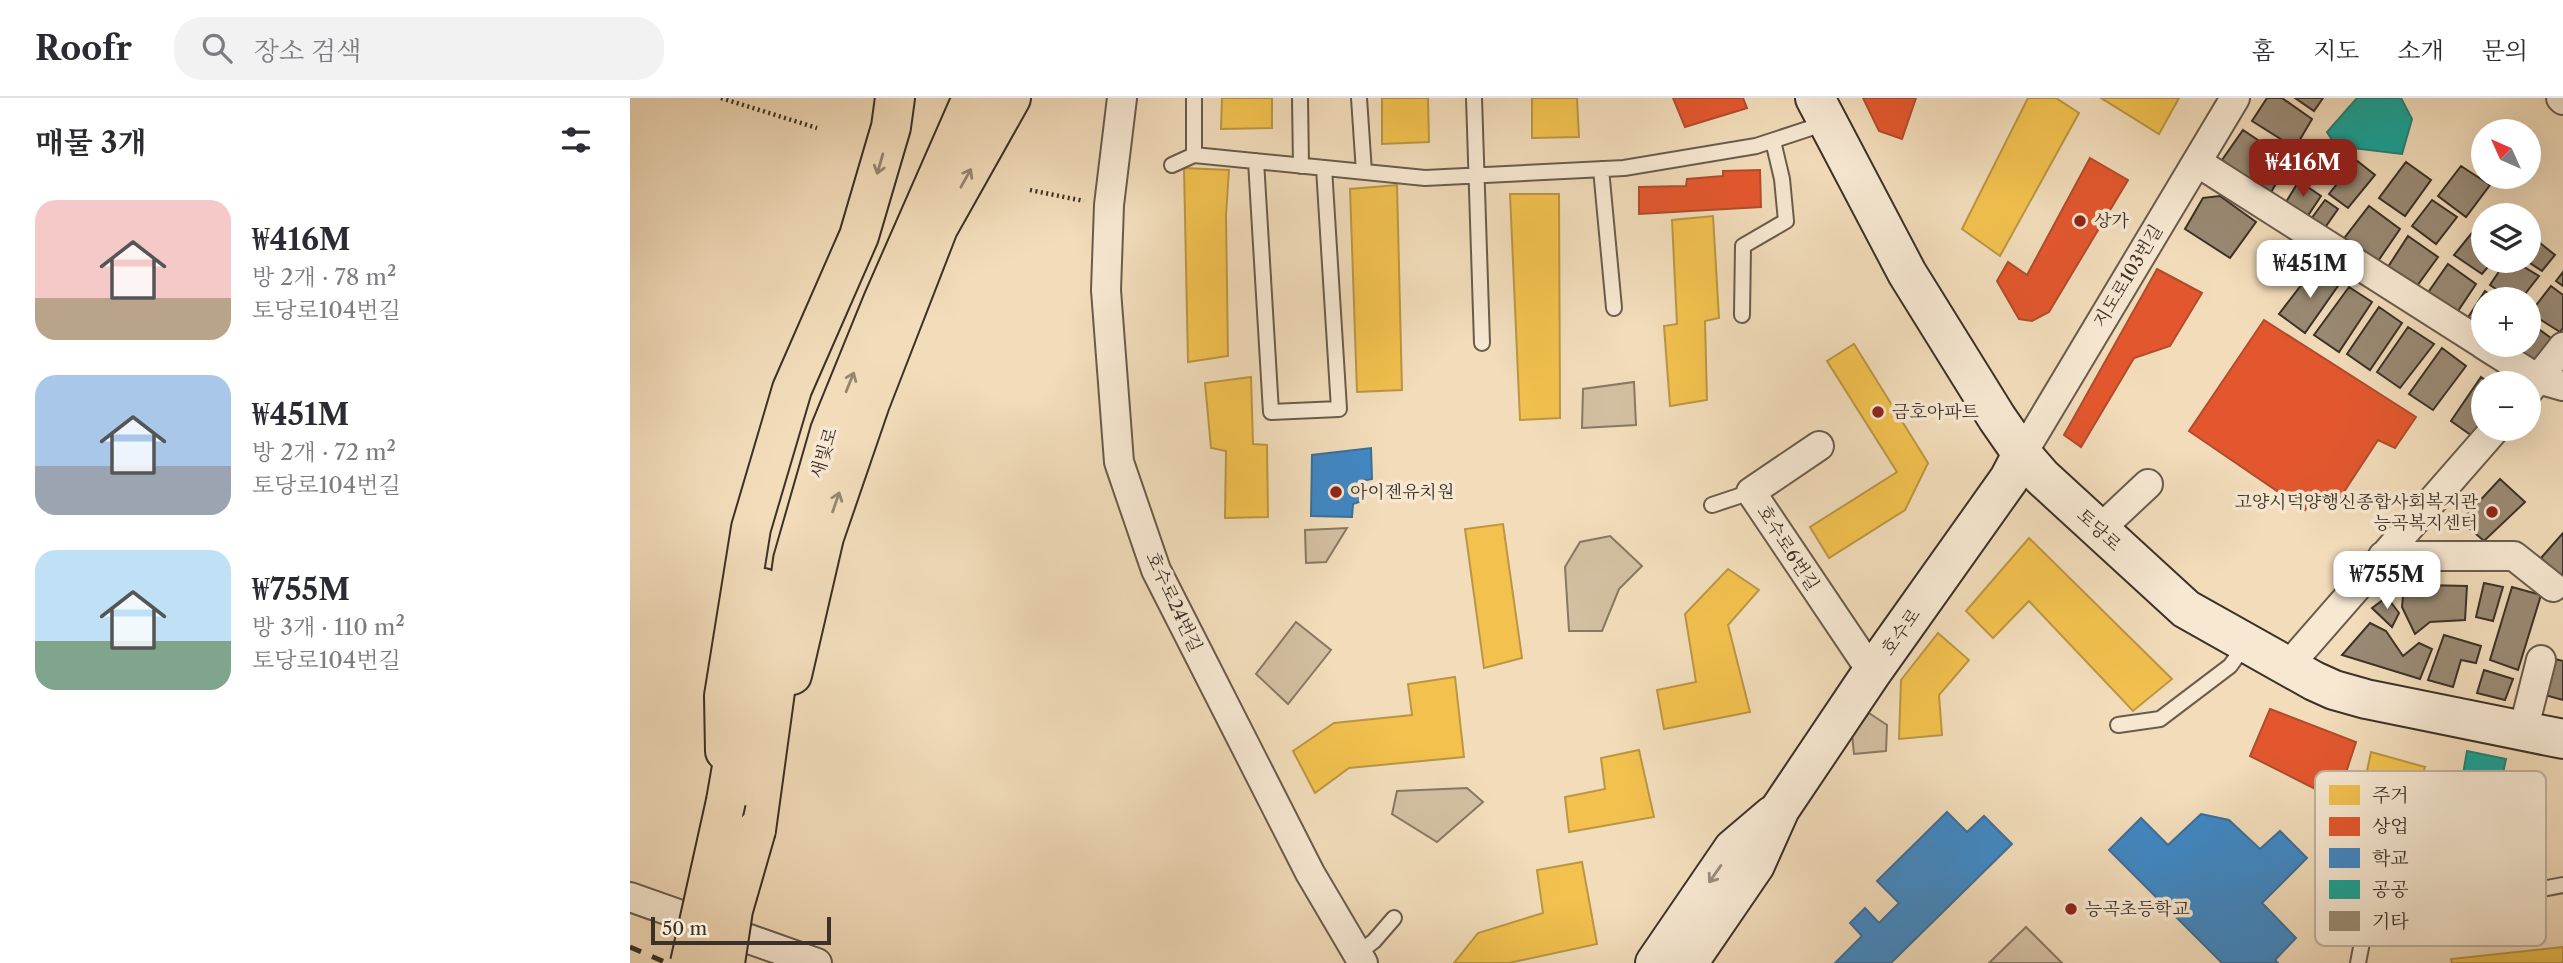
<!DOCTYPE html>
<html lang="ko">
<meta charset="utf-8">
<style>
body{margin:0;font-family:"Libre Caslon Text","Noto Serif KR",serif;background:#f2f2f3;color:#2b2b33;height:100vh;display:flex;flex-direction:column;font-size:26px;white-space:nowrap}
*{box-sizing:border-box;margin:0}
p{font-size:23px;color:#7c7c81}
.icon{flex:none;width:38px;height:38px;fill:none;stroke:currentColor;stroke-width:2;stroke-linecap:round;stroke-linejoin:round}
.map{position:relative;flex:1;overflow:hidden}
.sheet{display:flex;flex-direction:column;background:#fff;width:630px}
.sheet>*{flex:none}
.needle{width:46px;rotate:315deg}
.tools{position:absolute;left:1841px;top:21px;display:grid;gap:14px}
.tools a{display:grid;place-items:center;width:70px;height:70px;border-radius:50%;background:#fff;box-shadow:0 7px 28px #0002;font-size:35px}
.scale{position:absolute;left:21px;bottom:18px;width:180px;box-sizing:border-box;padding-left:7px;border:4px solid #3b3128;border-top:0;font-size:19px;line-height:24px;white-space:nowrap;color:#3b3128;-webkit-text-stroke:5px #f7e8d2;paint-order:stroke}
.price{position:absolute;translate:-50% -60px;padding:0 16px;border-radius:14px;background:#fff;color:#222;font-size:23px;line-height:46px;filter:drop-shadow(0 2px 4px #0008)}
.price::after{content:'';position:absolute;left:50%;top:42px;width:21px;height:16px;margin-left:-10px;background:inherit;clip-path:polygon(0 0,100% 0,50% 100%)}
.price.selected{background:#8f2418;color:#fff}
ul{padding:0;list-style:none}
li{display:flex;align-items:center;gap:21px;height:175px;padding:0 35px}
li span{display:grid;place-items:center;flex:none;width:196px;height:140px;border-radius:21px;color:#555}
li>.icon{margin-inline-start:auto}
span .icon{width:84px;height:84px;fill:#fffc;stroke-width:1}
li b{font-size:30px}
h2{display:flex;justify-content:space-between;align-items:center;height:84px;padding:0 35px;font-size:30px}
header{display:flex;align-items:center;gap:42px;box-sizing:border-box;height:98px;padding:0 35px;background:#fff;border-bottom:2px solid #e1e1e2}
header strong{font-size:33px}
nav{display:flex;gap:38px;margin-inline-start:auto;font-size:24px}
.search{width:490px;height:63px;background:#f2f2f3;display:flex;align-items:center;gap:18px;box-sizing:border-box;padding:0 24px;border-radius:28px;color:#7c7c81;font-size:26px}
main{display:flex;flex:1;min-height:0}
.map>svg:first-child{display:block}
.green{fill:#d3bfa1;stroke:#877864;stroke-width:2}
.homes{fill:#f2c14e;stroke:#bb9643;stroke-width:2}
.shops{fill:#e4572e;stroke:#b14c2c;stroke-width:2}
.schools{fill:#3f88c5;stroke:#3e6e96;stroke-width:2}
.public{fill:#17a398;stroke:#228176;stroke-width:2}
.building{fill:#9a8a74;stroke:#3b3128;stroke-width:2}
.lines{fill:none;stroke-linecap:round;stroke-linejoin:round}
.lane-casing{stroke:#695c4c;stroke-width:18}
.street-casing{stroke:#695c4c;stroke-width:32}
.secondary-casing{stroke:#3b3128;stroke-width:42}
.primary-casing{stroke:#3b3128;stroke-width:42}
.highway-casing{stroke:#3b3128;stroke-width:42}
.path{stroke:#3b3128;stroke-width:4.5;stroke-dasharray:2 3.5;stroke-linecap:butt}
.lane{stroke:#f7e8d2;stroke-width:14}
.street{stroke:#f7e8d2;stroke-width:28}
.secondary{stroke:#f7e8d2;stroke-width:38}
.primary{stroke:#f2dcba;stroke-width:38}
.highway{stroke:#f2dcba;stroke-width:38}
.rail{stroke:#3b3128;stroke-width:5;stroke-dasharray:12 12;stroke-linecap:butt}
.primary-bridge-casing{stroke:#3b3128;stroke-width:42;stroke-linecap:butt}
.primary-bridge{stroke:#f2dcba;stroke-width:38}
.oneway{stroke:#968671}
.oneway2{stroke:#998c7d}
.poi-dot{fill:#8f2418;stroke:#f7e8d2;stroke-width:2.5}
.labels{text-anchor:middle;stroke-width:7;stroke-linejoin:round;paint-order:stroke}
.poi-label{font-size:18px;fill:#3b3128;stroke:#f7e8d2;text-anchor:start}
.street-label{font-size:18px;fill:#3b3128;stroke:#f7e8d2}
.key{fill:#f7e8d2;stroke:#bfb19f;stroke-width:2}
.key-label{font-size:19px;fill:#3b3128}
</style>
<header>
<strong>Roofr</strong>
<div class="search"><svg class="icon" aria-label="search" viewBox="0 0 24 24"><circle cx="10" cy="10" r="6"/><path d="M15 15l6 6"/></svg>장소 검색</div>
<nav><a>홈</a><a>지도</a><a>소개</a><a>문의</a></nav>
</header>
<main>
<section class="sheet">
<h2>매물 3개<svg class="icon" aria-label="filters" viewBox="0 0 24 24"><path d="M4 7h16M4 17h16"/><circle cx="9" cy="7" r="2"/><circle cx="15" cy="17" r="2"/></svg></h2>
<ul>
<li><span style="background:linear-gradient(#f6c9c9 70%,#b9a48a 0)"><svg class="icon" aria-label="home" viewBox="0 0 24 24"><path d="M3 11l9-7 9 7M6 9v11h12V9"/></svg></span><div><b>₩416M</b><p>방 2개 · 78 m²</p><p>토당로104번길</p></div></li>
<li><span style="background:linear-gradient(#a9c7e8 65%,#9aa5b1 0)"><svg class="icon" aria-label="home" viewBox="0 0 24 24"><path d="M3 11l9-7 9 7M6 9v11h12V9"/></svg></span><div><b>₩451M</b><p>방 2개 · 72 m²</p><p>토당로104번길</p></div></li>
<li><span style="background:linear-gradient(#bfe0f5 65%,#7fa58c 0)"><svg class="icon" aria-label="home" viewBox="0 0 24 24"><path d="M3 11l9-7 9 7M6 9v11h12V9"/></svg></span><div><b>₩755M</b><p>방 3개 · 110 m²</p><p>토당로104번길</p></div></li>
</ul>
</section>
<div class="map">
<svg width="1933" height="865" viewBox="0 0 1933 865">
<rect width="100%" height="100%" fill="#f2dcba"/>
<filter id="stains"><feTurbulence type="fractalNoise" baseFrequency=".00286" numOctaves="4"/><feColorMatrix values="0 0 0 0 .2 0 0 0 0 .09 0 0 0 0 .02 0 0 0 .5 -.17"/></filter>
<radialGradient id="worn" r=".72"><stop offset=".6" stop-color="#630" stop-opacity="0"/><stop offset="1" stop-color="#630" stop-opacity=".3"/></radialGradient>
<path class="green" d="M1004 284 1006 327 952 330 953 291Z
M717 430 696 464 676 465 675 432Z
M980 438 1012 468 989 491 972 533H939L935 469 950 444Z
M666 524 701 552 658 606 626 576Z
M1239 615 1257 627 1256 653 1224 656 1222 636Z
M837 690 853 704 807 744 762 716 767 693Z
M1396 829 1432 865H1359Z"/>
<path class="homes" d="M592 0H642V30L591 31Z
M752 0H798L799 44 752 46Z
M902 0H947L949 39 902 40Z
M1398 0H1426L1449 15 1370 158 1332 131Z
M1471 0H1549L1529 36Z
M554 70 599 72 596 117 598 258 558 264Z
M767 87 772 292 727 294 720 91Z
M880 96H929L930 320 890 322Z
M1083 118 1089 220 1075 223 1077 302 1040 308 1034 228 1047 226 1042 122Z
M1224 246 1298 365 1275 412 1199 460 1180 429 1267 374 1197 263Z
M621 279 623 346 637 347 638 419 595 420 596 353 581 350 575 285Z
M873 426 892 560 854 570 835 431Z
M1399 440 1542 581 1503 613 1399 503 1363 540 1336 513Z
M1098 471 1129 492 1098 527 1120 614 1034 631 1027 592 1066 584 1055 516Z
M1308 535 1339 562 1309 597 1312 637 1269 641 1271 582Z
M825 579 834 659 719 670 685 695 663 653 704 625 782 617 778 586Z
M1009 652 1024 719 939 734 935 699 975 691 971 660Z
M1741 654 1795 669 1779 720 1731 701Z
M952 764 967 846 879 865H824L848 835 913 815 907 772Z
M1933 849V865H1822L1821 861Z"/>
<path class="shops" d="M1043 0H1113L1117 10 1055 29Z
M1233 0H1286L1272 41 1249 33Z
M1460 60 1498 82 1419 214 1402 223 1389 221 1367 183 1378 164 1397 177Z
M1130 72 1131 109 1009 116V89L1056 88 1057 81 1093 78V73Z
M1527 171 1572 195 1540 248 1504 260 1451 349 1434 337Z
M1634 222 1786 319 1765 350 1748 342 1706 406 1686 396 1675 412 1559 333Z
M1640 611 1726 644 1707 702 1620 658Z"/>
<path class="schools" d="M741 350 742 381 732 383 729 404 723 406 722 419 681 418 682 357Z
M1317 714 1337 734 1354 718 1382 746 1261 865H1205L1232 838 1220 825 1235 810 1249 825 1269 805 1247 783Z
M1571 716 1599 722 1630 751 1650 733 1677 760 1632 805 1666 840 1645 862 1648 865H1592L1479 752 1511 720 1538 747Z"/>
<path class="public" d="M1727 0H1771L1782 21 1772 56 1706 48 1697 34Z
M1837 653 1876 661 1867 704 1829 699Z"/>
<path class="building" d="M1637 0H1652L1682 21 1665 50 1622 23Z
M1665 0H1693L1684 13Z
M1613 32 1659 63 1640 96 1592 62Z
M1726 62 1745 77 1718 110 1699 96Z
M1776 64 1801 82 1775 118 1749 100Z
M1831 68 1860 87 1836 119 1808 98Z
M1669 83 1691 98 1677 119 1656 104Z
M1590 98 1626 124 1600 160 1555 131 1573 100Z
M1695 102 1708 111 1694 131 1681 121Z
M1802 102 1827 119 1806 146 1782 128Z
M1739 108 1770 131 1746 166 1712 143Z
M1845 131 1853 136V163H1863L1852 176 1824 157Z
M1900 137 1925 157 1912 173 1897 163Z
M1778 138 1808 159 1784 192 1756 172Z
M1876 163H1884L1909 178 1891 201H1881L1860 187Z
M1818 166 1846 186 1826 216 1797 196Z
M1685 169 1710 185 1675 235 1649 216Z
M1933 174V188L1926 183Z
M1921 188 1933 197V230L1930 234 1900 215Z
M1719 189 1742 204 1709 254 1684 237Z
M1855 193 1866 201H1853V233L1837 221Z
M1749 209 1772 225 1740 272 1717 256Z
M1899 224 1925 243 1906 268 1878 247H1899Z
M1778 229 1804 246 1770 290 1747 274Z
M1812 250 1836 268 1803 312 1779 296Z
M1851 279 1859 285H1853V324L1842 338 1821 323Z
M1870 381 1895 404 1854 443 1831 423Z
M1933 435V480L1911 460Z
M1854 485 1873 489 1863 523 1846 519Z
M1793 487 1837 488 1835 522 1800 524 1785 536 1772 509 1773 498 1781 490Z
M1882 489 1911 497 1888 572 1860 562Z
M1757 499 1769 515 1762 529 1742 510Z
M1740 525 1756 533 1773 558 1789 545 1802 551 1790 581 1712 557Z
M1814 537 1851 548 1846 565 1831 562 1823 589 1798 582Z
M1925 561 1933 563V602L1915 597Z
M1854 572 1883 581 1875 602 1847 595Z"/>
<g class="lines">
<defs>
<path id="lane" d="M670 0 671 68
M729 0 734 74
M844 0 852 245
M564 57 795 80 994 70 1126 48 1196 25
M626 63 641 314 709 311 694 70
M542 67 564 57V0
M971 71 984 210
M1112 217 1113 148 1156 123 1152 81 1143 43
M1082 407 1121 394
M1488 627 1530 621 1600 568 1616 546
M726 857 744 843 764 820
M1728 865 1736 824 1933 787"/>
<path id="street" d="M492 0 479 107 476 192 489 364 526 472 680 775 733 865
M1931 0 1933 2
M1567 64 1853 246
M1854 247 1908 281 1933 288
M1899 292 1933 249
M1189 348 1121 394 1242 574
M1392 356 1605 0
M1469 432 1518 386
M1753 458H1884L1923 489
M1658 568 1865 331
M1893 633 1911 562
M0 799 187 865"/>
<path id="secondary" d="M1185 0 1277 175 1367 320 1392 356 1412 379 1556 511 1684 583 1704 592 1736 601 1933 641
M1025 865 1103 751 1143 717
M1058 865 1125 767 1150 711 1242 574 1379 381 1392 356"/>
<path id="primary" d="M162 577 194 439 240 305 308 130 381 0
M95 653 94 598 121 430 162 291 229 138 261 29 265 0"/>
<path id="highway" d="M96 703 133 490
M126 732 163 462 200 333 253 203 342 0"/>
</defs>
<use href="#lane" class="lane-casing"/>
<use href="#street" class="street-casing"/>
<use href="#secondary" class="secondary-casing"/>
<use href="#primary" class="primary-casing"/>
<use href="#highway" class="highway-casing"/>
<path class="path" d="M91 0 187 30
M400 92 454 103"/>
<use href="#lane" class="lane"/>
<use href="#street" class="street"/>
<use href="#secondary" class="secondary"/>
<use href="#primary" class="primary"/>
<use href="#highway" class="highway"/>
<path class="rail" d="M0 849 37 865"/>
<defs>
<path id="primary-bridge" d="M60 865 96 703
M95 865 103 812 126 732"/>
</defs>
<use href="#primary-bridge" class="primary-bridge-casing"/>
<use href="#primary-bridge" class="primary-bridge"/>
</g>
<defs><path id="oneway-shaft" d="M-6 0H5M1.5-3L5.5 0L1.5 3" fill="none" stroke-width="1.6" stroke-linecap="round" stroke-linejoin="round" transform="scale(1.75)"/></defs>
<g class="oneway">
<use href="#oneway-shaft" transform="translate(250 66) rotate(106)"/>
<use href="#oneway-shaft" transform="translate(336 80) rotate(-61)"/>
<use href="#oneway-shaft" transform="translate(220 284) rotate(-68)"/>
<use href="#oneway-shaft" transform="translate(206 404) rotate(-71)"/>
</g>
<use class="oneway2" href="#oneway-shaft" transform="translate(1085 776) rotate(125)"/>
<g class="poi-dot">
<circle cx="1450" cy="123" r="7"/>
<circle cx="1248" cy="314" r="7"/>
<circle cx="706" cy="394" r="7"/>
<circle cx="1862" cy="414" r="7"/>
<circle cx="1441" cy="811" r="7"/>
</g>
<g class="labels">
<g class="poi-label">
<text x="1464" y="129">상가</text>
<text x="1262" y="320">금호아파트</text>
<text x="720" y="400">아이젠유치원</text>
<text x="1848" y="410" text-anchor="end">고양시덕양행신종합사회복지관<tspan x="1848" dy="21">능곡복지센터</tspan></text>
<text x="1455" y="817">능곡초등학교</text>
</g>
<g class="street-label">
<text transform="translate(1498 178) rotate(-59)" y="6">지도로103번길</text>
<text transform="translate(194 355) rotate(-73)" y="6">새빛로</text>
<text transform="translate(1469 432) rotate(43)" y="6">토당로</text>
<text transform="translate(1158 450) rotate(57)" y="6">호수로6번길</text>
<text transform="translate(544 504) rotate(65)" y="6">호수로24번길</text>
<text transform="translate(1271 534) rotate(-55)" y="6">호수로</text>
</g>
</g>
<rect x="1685" y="673" width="231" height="175" rx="10" class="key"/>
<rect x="1699" y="687" width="31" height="20" fill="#f2c14e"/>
<rect x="1699" y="719" width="31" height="19" fill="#e4572e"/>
<rect x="1699" y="750" width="31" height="20" fill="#3f88c5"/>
<rect x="1699" y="782" width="31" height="19" fill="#17a398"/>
<rect x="1699" y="813" width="31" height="20" fill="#9a8a74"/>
<g class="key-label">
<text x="1742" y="704">주거</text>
<text x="1742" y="735">상업</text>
<text x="1742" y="767">학교</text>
<text x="1742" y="798">공공</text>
<text x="1742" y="830">기타</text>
</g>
<rect width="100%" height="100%" filter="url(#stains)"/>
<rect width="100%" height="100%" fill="url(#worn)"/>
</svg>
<div class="tools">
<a><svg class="needle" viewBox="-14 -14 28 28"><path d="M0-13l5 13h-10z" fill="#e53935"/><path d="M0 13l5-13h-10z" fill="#7c7c81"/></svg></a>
<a><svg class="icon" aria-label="layers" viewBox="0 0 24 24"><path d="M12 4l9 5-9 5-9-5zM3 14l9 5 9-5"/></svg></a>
<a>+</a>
<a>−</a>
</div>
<div class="scale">50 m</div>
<b class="price selected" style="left:1673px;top:101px">₩416M</b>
<b class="price" style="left:1680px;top:202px">₩451M</b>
<b class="price" style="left:1757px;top:513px">₩755M</b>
</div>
</main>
